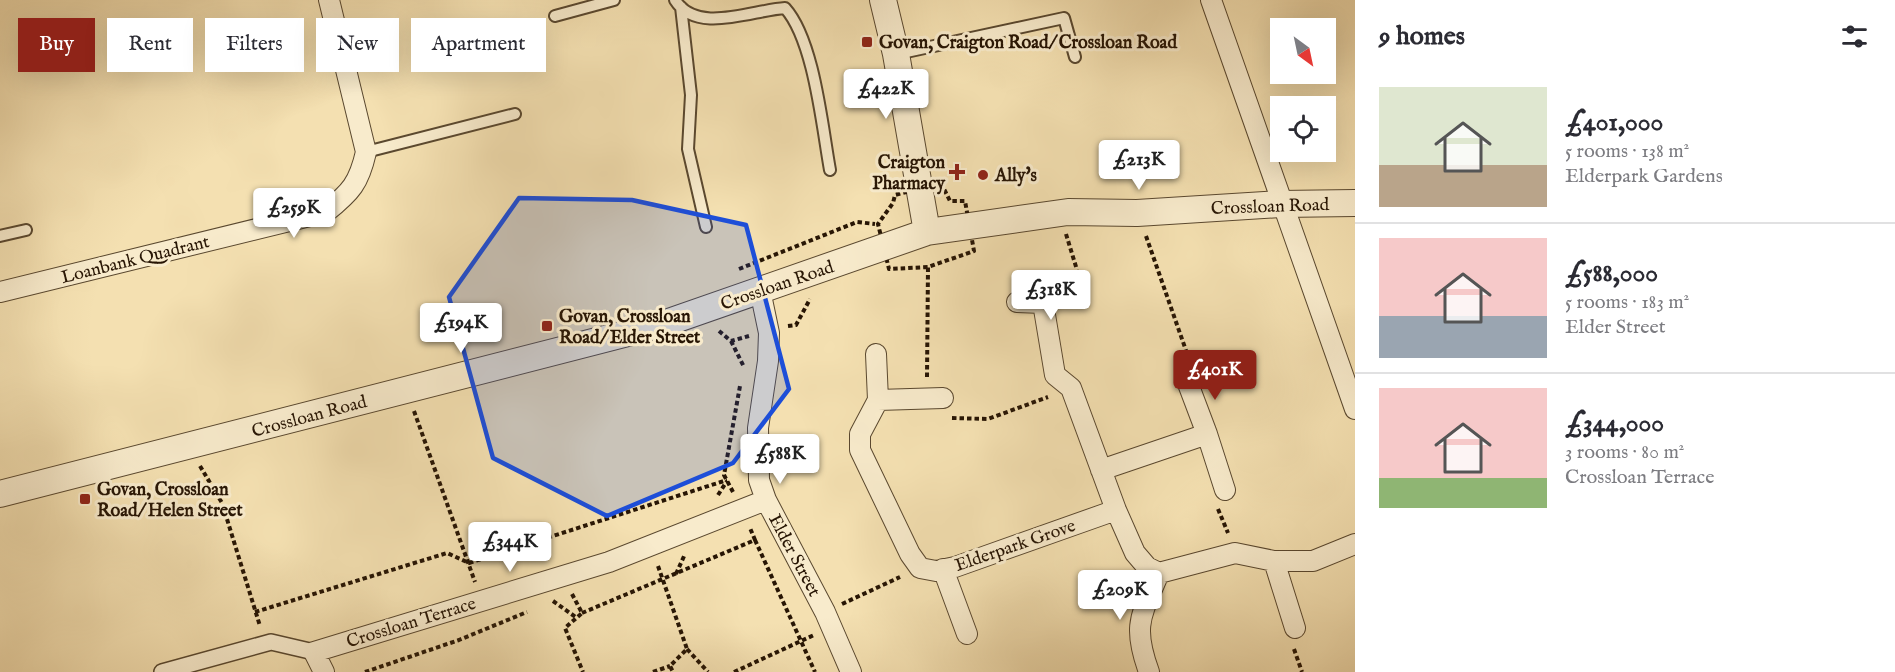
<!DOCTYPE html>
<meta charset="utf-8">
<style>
body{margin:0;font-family:"IM FELL English",serif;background:#f7f7f7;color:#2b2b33;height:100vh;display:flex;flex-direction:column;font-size:22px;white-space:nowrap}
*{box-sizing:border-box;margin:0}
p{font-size:20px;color:#7c7c81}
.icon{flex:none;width:33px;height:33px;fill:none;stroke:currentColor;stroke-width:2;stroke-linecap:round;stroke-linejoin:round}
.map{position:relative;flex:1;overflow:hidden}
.sheet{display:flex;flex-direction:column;background:#fff;width:540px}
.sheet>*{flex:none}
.hud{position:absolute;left:18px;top:18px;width:570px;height:54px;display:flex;gap:12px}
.needle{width:39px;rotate:147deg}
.tools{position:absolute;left:1270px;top:18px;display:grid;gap:12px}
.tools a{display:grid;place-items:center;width:66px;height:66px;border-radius:0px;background:#fff;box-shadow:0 6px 24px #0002;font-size:30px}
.price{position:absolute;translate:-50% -51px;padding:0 14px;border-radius:6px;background:#fff;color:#222;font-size:20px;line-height:39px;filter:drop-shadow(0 2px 3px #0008)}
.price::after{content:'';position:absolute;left:50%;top:36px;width:18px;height:14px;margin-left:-9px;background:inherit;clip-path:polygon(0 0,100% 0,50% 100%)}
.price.active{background:#8f2418;color:#fff}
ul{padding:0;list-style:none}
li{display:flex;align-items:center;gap:18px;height:150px;padding:0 24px}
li+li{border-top:2px solid #e1e1e2}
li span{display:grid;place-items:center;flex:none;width:168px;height:120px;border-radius:0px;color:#555}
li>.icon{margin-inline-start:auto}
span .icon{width:72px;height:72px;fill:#fffc;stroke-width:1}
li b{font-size:26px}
h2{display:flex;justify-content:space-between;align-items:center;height:72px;padding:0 24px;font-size:26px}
.tag{padding:0 21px;border-radius:0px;background:#fff;box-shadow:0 6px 24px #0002;font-size:21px;line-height:54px}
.tag.active{background:#8f2418;color:#fff}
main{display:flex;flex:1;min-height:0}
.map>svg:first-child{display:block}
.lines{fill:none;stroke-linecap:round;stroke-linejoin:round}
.service-casing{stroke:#5a482f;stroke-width:14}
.pedestrian-casing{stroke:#5a482f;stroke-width:18}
.minor-casing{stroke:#5a482f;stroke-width:22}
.tertiary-casing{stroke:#5a482f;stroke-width:28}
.path{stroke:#271504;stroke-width:4;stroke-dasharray:4.5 3;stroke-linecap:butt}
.service{stroke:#f8ebcc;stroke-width:10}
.pedestrian{stroke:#f8ebcc;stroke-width:15}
.minor{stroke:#f8ebcc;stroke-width:20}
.tertiary{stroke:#f8ebcc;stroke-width:26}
.marked{fill:#1d4ed8;fill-opacity:0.2;stroke:#1d4ed8;stroke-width:4.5;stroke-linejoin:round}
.poi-dot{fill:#8f2418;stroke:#f8ebcc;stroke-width:2}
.labels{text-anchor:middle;stroke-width:6;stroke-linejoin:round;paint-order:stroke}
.poi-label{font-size:18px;font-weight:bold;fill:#271504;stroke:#f8ebcc;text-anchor:start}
.street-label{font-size:18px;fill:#271504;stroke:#f8ebcc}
</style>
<main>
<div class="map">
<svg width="1355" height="672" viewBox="0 0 1355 672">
<rect width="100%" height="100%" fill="#f4e0b1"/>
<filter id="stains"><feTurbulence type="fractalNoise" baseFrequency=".00333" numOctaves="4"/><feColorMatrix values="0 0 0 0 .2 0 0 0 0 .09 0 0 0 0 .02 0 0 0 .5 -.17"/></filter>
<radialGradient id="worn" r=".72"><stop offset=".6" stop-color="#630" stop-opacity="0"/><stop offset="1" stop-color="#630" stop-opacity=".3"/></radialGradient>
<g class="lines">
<defs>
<path id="service" d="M675 0C697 35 752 10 785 8 814 40 822 126 830 170
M681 7 691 95 688 149 706 227
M555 16 614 0
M897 54 1064 18 1075 57
M366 152 515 114
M0 236 26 230"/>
<path id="pedestrian" d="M162 672 271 642 314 652"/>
<path id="minor" d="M1211 0 1355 409
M760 290 769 333 768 361 758 428 759 480 766 500 825 612 851 672
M0 292 326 212C351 192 359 183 366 152L329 0
M1017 302 1043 303 1076 290
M1043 303 1055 375 1071 388 1116 510 1135 553 1147 567 1159 573 1235 553 1274 561H1313L1355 544
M876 354 878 400 860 434V450L910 554 920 568 936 571 955 567 1116 510
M1187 381 1207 434
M878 400 943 398
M1101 470 1207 434 1225 490
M1274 561 1295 628
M943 569 967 634
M324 672 314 652 609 562 766 500
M1149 672C1132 625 1141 616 1159 573"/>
<path id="tertiary" d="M883 0 896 54 927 232
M0 494 663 324 927 232 1068 212 1137 213 1280 204 1355 203"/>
</defs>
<use href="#service" class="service-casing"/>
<use href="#pedestrian" class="pedestrian-casing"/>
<use href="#minor" class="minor-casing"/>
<use href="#tertiary" class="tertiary-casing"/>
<path class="path" d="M941 183 950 201H965L974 251 928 267 889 269 878 224 893 203 895 195Z
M1066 234 1077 270
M1146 236 1190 362
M739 269 857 222 875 224
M788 326 796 325 810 299
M719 331 731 341 749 336
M731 341 744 367
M927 377 928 267
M414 411 475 582
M952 418 988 419 1048 397
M200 466 222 503 260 626
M733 492 724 475 740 386
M718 495 727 481
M1218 509 1228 533
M755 540 815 672
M658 566 687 649 670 666 673 672
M676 574 685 554
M572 594 582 613 565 628 583 672
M553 601 577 618
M842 604 900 577
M255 612 447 553 469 563 727 480
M582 613 755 540 750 528
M687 649 708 672
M1294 649 1302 672
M365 672 459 640 527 612
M653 672 670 666
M734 672 814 635"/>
<use href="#service" class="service"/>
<use href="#pedestrian" class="pedestrian"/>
<use href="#minor" class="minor"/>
<use href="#tertiary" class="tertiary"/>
</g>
<path class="marked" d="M519 198 632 200 746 225 789 389 733 463 607 516 493 458 449 297Z"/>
<g class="poi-dot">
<rect x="861" y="36" width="12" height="12" rx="3"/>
<path d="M954 163h6v6h6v6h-6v6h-6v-6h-6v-6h6z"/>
<circle cx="983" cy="175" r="6"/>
<rect x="541" y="320" width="12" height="12" rx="3"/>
<rect x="79" y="493" width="12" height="12" rx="3"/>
</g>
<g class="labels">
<g class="poi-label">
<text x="879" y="48">Govan, Craigton Road/ Crossloan Road</text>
<text x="945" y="168" text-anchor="end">Craigton<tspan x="945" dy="21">Pharmacy</tspan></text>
<text x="995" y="181">Ally's</text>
<text x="559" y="322">Govan, Crossloan<tspan x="559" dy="21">Road/ Elder Street</tspan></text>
<text x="97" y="495">Govan, Crossloan<tspan x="97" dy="21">Road/ Helen Street</tspan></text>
</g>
<g class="street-label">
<text transform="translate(1270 206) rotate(-2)" y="6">Crossloan Road</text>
<text transform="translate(135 259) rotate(-14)" y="6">Loanbank Quadrant</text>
<text transform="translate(777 285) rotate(-19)" y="6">Crossloan Road</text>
<text transform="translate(309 416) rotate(-15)" y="6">Crossloan Road</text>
<text transform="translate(1015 545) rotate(-19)" y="6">Elderpark Grove</text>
<text transform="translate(795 555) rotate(62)" y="6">Elder Street</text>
<text transform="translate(411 622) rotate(-17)" y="6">Crossloan Terrace</text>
</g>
</g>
<rect width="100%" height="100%" filter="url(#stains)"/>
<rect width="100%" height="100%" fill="url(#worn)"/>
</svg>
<div class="tools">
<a><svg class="needle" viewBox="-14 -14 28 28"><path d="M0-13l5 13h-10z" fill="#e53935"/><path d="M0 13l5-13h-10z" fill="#7c7c81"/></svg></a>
<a><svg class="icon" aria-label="locate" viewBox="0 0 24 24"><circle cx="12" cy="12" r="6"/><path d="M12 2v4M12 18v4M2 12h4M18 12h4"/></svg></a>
</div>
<b class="price" style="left:886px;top:120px">£422K</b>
<b class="price" style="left:1139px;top:191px">£213K</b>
<b class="price" style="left:294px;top:239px">£259K</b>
<b class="price" style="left:1051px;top:321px">£318K</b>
<b class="price" style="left:461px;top:354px">£194K</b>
<b class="price active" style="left:1215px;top:401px">£401K</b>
<b class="price" style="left:780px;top:485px">£588K</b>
<b class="price" style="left:510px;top:573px">£344K</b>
<b class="price" style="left:1120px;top:621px">£209K</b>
<div class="hud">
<a class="tag active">Buy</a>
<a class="tag">Rent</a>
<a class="tag">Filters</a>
<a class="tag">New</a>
<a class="tag">Apartment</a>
</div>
</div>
<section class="sheet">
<h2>9 homes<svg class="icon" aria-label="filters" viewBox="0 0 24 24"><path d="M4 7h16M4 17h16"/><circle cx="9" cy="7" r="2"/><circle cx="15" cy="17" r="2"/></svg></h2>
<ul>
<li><span style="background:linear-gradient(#dfe7d0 65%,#b9a48a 0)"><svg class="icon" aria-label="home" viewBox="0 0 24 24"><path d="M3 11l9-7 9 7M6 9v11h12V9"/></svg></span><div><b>£401,000</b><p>5 rooms · 138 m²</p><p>Elderpark Gardens</p></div></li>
<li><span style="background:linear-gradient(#f6c9c9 65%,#9aa5b1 0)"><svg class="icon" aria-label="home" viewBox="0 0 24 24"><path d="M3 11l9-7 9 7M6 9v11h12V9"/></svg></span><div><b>£588,000</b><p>5 rooms · 183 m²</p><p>Elder Street</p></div></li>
<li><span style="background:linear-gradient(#f6c9c9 75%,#8fb573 0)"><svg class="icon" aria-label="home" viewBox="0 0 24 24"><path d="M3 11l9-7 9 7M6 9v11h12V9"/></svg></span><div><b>£344,000</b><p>3 rooms · 80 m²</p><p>Crossloan Terrace</p></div></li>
</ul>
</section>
</main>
